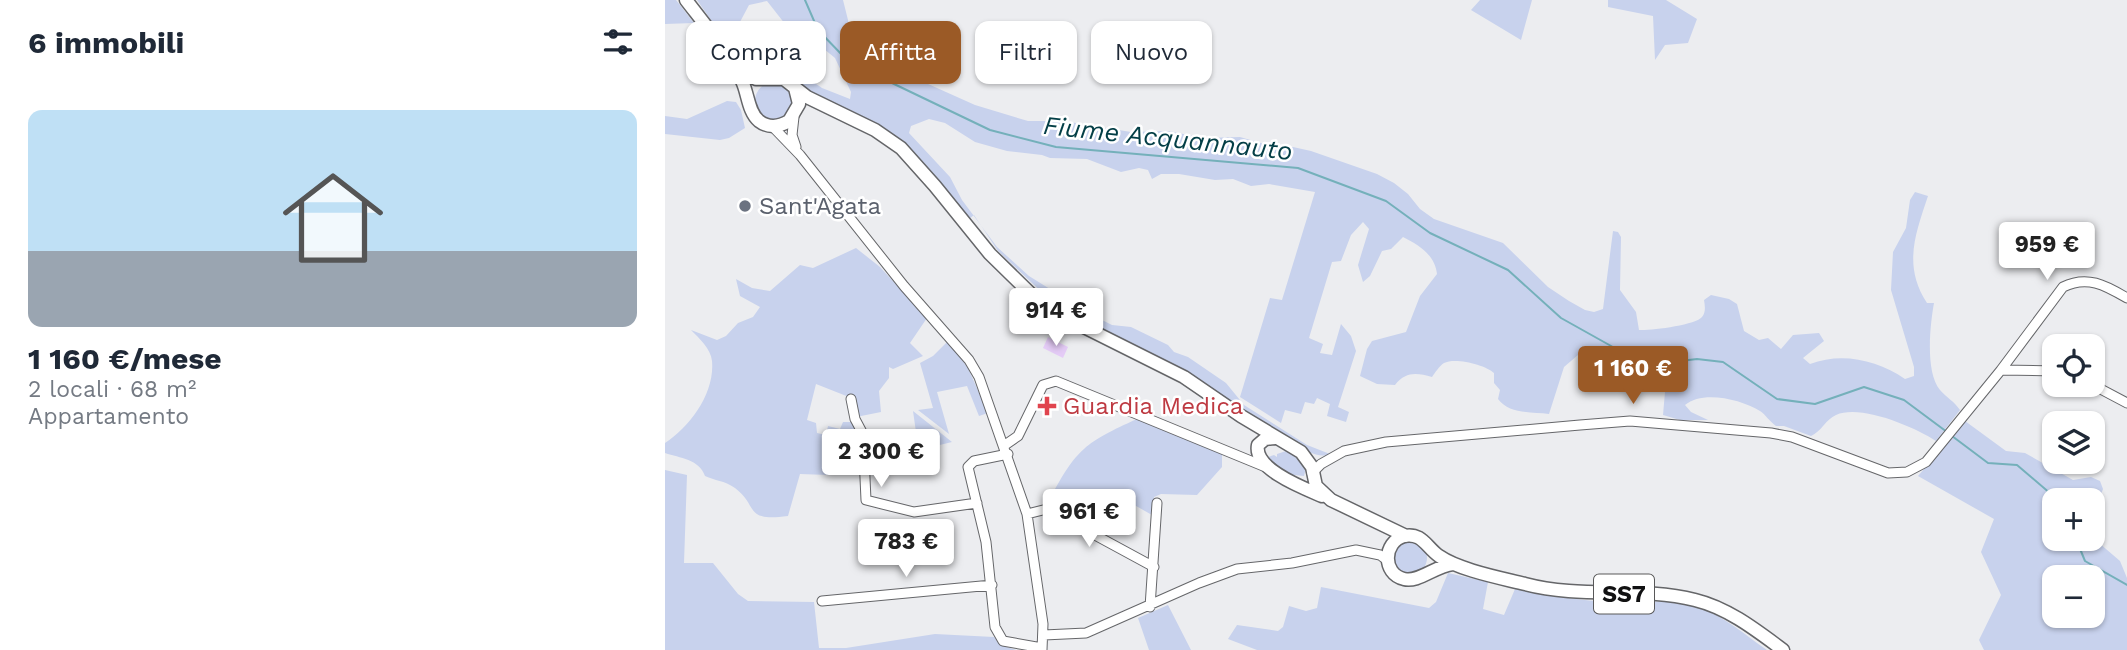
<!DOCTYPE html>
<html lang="it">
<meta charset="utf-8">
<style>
body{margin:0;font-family:"Work Sans",sans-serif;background:#f2f2f3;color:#1f2937;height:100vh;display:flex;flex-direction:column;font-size:26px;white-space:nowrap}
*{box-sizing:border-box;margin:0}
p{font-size:23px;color:#747a83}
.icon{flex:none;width:38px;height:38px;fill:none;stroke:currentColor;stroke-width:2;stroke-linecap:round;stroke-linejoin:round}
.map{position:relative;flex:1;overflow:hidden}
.drawer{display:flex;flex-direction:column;background:#fff;width:665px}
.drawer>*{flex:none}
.guide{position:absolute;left:21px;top:21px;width:665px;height:63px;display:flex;gap:14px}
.buttons{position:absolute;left:1377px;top:334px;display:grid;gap:14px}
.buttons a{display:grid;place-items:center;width:63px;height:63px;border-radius:14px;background:#fff;box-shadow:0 2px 5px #0004;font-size:35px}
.price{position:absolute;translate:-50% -60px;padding:0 16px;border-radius:7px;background:#fff;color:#222;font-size:23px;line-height:46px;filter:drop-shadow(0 2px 4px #0008)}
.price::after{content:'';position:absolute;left:50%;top:42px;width:21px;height:16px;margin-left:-10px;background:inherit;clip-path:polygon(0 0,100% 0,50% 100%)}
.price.current{background:#9b5a26;color:#fff}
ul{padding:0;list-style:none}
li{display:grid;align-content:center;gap:14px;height:371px;padding:0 28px}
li+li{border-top:2px solid #e0e1e3}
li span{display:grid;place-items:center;height:217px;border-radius:14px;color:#555}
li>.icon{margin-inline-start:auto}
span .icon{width:126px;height:126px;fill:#fffc;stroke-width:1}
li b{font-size:30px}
h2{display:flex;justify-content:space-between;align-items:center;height:84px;padding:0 28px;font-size:30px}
.pill{padding:0 24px;border-radius:14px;background:#fff;box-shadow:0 2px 5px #0004;font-size:24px;line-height:63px}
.pill.current{background:#9b5a26;color:#fff}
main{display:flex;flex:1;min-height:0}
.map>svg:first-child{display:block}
.green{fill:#c8d2ed;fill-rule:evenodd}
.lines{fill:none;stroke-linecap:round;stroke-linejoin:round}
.stream{stroke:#74b0ba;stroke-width:2}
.building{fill:#e5ccf7}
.minor-casing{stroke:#656669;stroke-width:11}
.major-casing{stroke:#656669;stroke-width:15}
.minor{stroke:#fff;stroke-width:9}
.major{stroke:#fff;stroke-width:12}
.worship-dot{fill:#6b7280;stroke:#fff;stroke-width:2.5}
.health-dot{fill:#e0444e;stroke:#fff;stroke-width:2.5}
.labels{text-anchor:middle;stroke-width:5;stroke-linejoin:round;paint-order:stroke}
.shield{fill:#fff;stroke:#585859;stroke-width:2}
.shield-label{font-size:23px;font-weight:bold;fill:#111112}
.worship-label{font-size:24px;fill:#5b616d;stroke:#fff;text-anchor:start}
.health-label{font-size:24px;fill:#be3a42;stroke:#fff;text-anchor:start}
.water-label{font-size:26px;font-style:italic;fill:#033e46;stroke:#fff}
</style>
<main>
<section class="drawer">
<h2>6 immobili<svg class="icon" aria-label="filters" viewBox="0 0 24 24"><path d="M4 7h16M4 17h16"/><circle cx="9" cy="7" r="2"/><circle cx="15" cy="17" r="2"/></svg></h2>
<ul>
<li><span style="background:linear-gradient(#bfe0f5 65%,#9aa5b1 0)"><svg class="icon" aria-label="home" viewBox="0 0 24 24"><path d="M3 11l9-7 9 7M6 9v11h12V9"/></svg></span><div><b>1 160 €/mese</b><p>2 locali · 68 m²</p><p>Appartamento</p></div></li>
</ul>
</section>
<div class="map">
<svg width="1462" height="650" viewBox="0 0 1462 650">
<rect width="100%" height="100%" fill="#ecedf0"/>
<path class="green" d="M0 0H11L29 23 0 24Z
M32 0H178L185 28 201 41 212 56 243 75 310 105 363 121H399L466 132 503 131 539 138 575 137 610 147H628L646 151 712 174 729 183 743 194 755 209 769 219 838 243 883 287 904 301 920 310 929 312 938 309 948 231 953 232 956 237 955 290 971 312 974 330C984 331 1031 325 1037 317 1041 312 1040 306 1039 300L1046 295 1064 299 1072 304 1079 331 1094 340 1103 338 1116 349 1128 335 1154 333 1159 341 1138 358 1145 364C1177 352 1212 360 1240 379L1249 376V367L1226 290 1228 252 1241 228 1245 200 1250 192 1263 196C1250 235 1238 266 1262 303H1269C1265 325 1260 372 1275 390 1282 398 1289 401 1295 410L1271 441C1249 427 1196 404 1171 415 1161 419 1156 432 1146 436L1119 426H1111C1104 421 1101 415 1095 411 1076 399 1037 390 1020 405L1026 412 1043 420H1015L998 415 1000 392 999 383 993 376 966 365 938 364 922 355H913L899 367 884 414C866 412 844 414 833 399L835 390 829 383V373C821 365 790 357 779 363 774 366 770 373 767 377 752 373 741 371 730 385L712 384 695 376 702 349 707 341 741 332 755 296 772 274C770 255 754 245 738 237L726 249 717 251 705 276 698 282 693 265 704 229 698 222 686 235 676 261 667 262 644 338 658 344 655 353 667 355 676 324 686 336 691 351 673 407 684 412 681 422 662 416 665 404 652 398 649 404 640 402 636 414 620 410 616 423 575 397 605 298 617 300 650 192 604 184 586 186 568 179 550 180 514 174H496L487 179 483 170 474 168 456 172 422 159 385 158 377 155 342 151 310 142 280 123 264 119 246 126 244 133 285 177 297 200 332 247 364 276 425 314 447 325 466 327 503 345 509 352 523 357 561 383 579 405 642 445 665 454C654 459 641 450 630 446L511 366 419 321 381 296 333 251 309 215 304 219 260 164 238 144 199 118 158 101 141 91 123 73 111 70 90 73 78 66ZM102 1 124 29 142 35 170 58 186 92 185 99 157 88 109 55 67 37 84 5Z
M815 0H867L856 40 806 10Z
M943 0H1001L1032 19 1023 43 1000 45 990 60 988 16 943 7Z
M90 101a19 19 0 1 1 38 0a19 19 0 1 1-38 0Z
M62 101 71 102 76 110 80 128 64 138 55 140 0 134V116L22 119Z
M191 248 215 267 262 318 245 343 258 356 228 369 224 367V378L214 391 216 412 191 417 189 399 151 384 142 420 151 423 152 433 161 435 163 426 175 429 178 422H187L194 435 196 469C180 478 153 474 135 474L123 516C78 522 94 506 70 488 59 480 50 481 40 476 34 459 15 458 0 453V443C25 427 50 393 47 361 46 349 34 338 26 330L52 340 61 336 73 323 88 317 95 307 75 296 71 279 87 288 105 291 135 265 148 268Z
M283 341 303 368 323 413 314 416 302 386 272 392 284 434 253 410 268 408 255 363 268 356Z
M248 411 287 442 238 454 232 450 234 437 252 439Z
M472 419 557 453V467L532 495 496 494 489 497 487 515 457 498 448 515 413 494 404 508 385 499C411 449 421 442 472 419Z
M1300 421 1341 451 1360 453 1408 480 1426 477 1435 481 1438 489C1434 499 1434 505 1438 516L1433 533 1434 543 1455 561 1462 578V650H1319L1314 640 1336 595 1316 552 1329 519 1253 476ZM1390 500H1428V539H1390ZM1390 578H1428V616H1390Z
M624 450 641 468 639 476 620 474 600 458 609 455 612 457V454Z
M0 470 22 475 19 563H48L73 594 83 601 149 602 154 648H181L270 634 329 637 336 645 351 650H0Z
M728 558a17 17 0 1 1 34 0a17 17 0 1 1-34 0Z
M783 573 823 582 818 609 839 615 850 589C881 596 914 600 946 602 975 603 1005 598 1033 607 1058 615 1081 636 1102 650H592L563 639 572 625 613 631 618 627 624 606 641 611 652 608 656 587 764 608 771 602Z
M503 605 526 650H484L473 618Z"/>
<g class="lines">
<path class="stream" d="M140 0 153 30 180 58 227 83 325 130 391 147 633 168 721 201 765 233 843 270 896 318 964 356 991 364 1032 359 1058 362 1112 399 1150 404 1199 387 1239 400 1282 432
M1287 436 1323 463 1352 465 1393 500
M1411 539 1420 561 1462 585"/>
</g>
<path class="building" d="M383 337 403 347 398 358 378 348Z"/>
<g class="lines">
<defs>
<path id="minor" d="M129 117 127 135 131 147
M107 126 135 155 239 286 304 360 314 377 362 514 378 624 377 650
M1336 370 1398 287C1422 275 1440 285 1462 298
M1428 385 1462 403
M186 399 190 419 198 434 201 500 249 512 312 503
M340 445 353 436 378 385 391 381 603 468
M343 454 309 461 303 467 321 542 330 627 338 641 377 648
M647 473 656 464 679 451 721 442 915 425 965 421 1106 433 1127 437 1223 473 1242 472 1261 462 1336 370 1390 371
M362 514 382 509 489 567
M157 601 327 585
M485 607 492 503
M379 635 421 633 534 583 572 569 627 563 691 550 715 555 722 560"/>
<path id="major" d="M21 0C41 26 63 52 77 81 83 93 83 112 94 121 103 128 114 127 124 121L134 104 130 88
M69 65 91 79H119L142 97 210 130 236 148 270 186 325 254 367 295 397 316 519 377 576 416 636 452 647 467 651 486 666 500 741 536
M610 438 600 439 593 445C588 469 638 488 657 496
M788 564C770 566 753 583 739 579 717 574 718 542 739 536 757 532 762 548 774 556 794 570 836 578 860 584 917 599 975 586 1030 600 1063 608 1091 630 1118 650"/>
</defs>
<use href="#minor" class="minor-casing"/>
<use href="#major" class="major-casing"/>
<use href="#minor" class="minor"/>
<use href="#major" class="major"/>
</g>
<circle class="worship-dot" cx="80" cy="206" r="7"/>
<path class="health-dot" d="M378.5 395.5h7v7h7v7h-7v7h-7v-7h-7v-7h7z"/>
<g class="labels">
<rect class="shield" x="929" y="574.5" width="60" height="39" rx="5"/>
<g class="shield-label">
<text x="959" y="602">SS7</text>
</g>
<g class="worship-label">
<text x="94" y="214">Sant'Agata</text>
</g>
<g class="health-label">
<text x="398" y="414">Guardia Medica</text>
</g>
<g class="water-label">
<text transform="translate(503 138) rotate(6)" y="9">Fiume Acquannauto</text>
</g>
</g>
</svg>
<div class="buttons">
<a><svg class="icon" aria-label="locate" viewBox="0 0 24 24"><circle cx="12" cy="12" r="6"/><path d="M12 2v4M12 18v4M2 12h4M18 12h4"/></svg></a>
<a><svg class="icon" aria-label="layers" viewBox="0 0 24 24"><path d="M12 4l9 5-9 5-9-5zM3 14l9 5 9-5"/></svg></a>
<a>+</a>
<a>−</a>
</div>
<b class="price" style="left:1382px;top:282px">959 €</b>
<b class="price" style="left:391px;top:348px">914 €</b>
<b class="price current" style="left:968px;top:406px">1 160 €</b>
<b class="price" style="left:216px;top:489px">2 300 €</b>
<b class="price" style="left:424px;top:549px">961 €</b>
<b class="price" style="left:241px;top:579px">783 €</b>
<div class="guide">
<a class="pill">Compra</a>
<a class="pill current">Affitta</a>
<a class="pill">Filtri</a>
<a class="pill">Nuovo</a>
</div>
</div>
</main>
